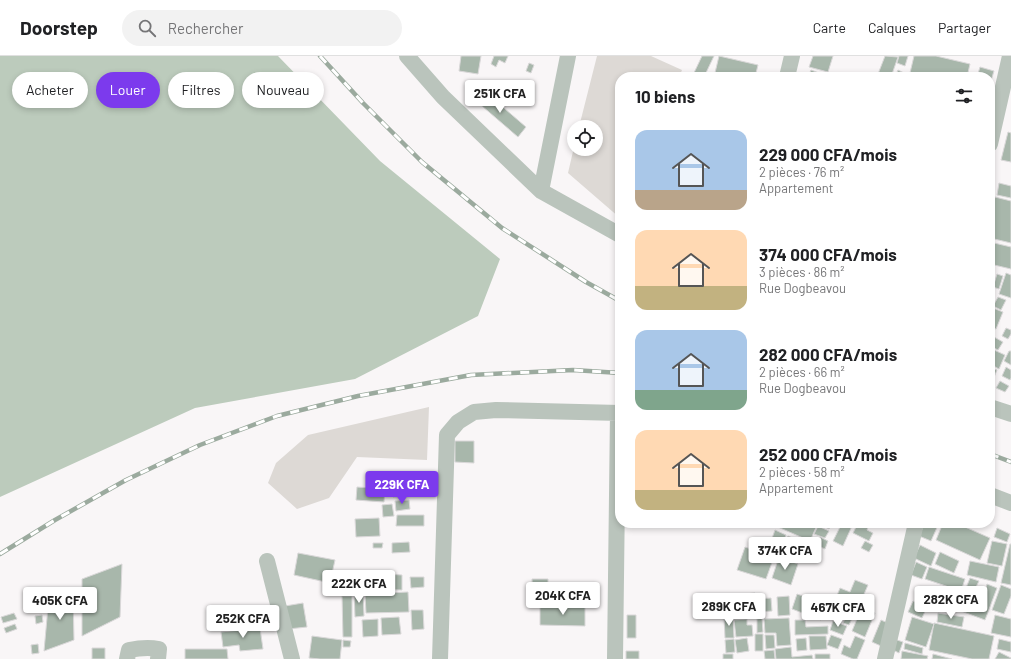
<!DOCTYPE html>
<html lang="fr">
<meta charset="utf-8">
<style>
body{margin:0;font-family:Barlow,sans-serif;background:#f2f2f2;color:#202124;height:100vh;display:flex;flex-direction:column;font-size:15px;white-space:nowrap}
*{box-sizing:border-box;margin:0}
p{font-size:13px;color:#757577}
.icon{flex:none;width:22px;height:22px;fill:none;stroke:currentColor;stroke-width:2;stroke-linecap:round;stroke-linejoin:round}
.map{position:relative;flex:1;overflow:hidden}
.sheet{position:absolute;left:615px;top:16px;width:380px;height:456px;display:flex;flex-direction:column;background:#fff;border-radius:16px;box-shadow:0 2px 6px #0003}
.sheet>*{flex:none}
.hud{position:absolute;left:12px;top:16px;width:380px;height:36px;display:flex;gap:8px}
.controls{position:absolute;left:567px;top:64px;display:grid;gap:8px}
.controls a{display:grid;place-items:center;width:36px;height:36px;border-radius:50%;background:#fff;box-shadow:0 2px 6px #0003;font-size:20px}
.price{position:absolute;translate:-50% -34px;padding:0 9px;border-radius:4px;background:#fff;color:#222;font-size:13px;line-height:26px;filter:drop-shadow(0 1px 2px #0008)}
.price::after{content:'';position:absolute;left:50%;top:24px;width:12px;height:9px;margin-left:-6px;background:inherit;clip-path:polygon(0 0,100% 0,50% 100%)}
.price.active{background:#7c3aed;color:#fff}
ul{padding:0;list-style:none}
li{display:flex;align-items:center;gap:12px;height:100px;padding:0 20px}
li span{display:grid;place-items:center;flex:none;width:112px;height:80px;border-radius:12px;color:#555}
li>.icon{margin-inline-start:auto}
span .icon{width:48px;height:48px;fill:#fffc;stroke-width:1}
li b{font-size:17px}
h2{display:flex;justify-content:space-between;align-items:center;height:48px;padding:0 20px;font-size:17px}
.pill{padding:0 14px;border-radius:18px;background:#fff;box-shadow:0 2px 6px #0003;font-size:14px;line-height:36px}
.pill.active{background:#7c3aed;color:#fff}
header{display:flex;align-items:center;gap:24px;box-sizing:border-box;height:56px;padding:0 20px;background:#fff;border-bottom:1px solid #e0e0e0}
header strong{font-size:19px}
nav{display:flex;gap:22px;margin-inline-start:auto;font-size:14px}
.search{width:280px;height:36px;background:#f2f2f2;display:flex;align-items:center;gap:10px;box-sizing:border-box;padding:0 14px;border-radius:22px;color:#757577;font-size:15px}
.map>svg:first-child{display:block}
.green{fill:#ddd9d5}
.water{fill:#bccbbc}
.building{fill:#a8b7ab;stroke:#dad8d9}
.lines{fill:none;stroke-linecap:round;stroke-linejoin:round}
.street{stroke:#bac4bc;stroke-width:16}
.rail-casing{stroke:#9baa9e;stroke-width:4.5}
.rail{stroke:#fff;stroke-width:3;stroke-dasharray:9;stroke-linecap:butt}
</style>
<header>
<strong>Doorstep</strong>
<div class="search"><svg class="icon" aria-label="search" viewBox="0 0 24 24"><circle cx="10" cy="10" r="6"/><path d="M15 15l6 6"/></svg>Rechercher</div>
<nav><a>Carte</a><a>Calques</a><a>Partager</a></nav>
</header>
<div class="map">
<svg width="1011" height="603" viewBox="0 0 1011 603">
<rect width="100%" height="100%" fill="#f9f6f7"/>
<path class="green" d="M597 0H651L682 14 679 21H620V162L568 117 574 91V93H596V71H579Z
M429 351 427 404 357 401 329 442 297 453 268 427 276 407 308 379Z"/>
<path class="water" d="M0 0H278L380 105 500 203 478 260 355 323 195 352 0 441Z"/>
<path class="building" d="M461 0H481L478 18 459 15Z
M494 0H508L505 7 499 4 496 11 491 8Z
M702 0H714L704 21H692Z
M719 0 758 9 755 21H714Z
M813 0H833L828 16 809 11Z
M885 0 898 1 891 21H886L878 18Z
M899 0H908L905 10 897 7Z
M914 0H936L970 8 967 21H909Z
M529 7 534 9 531 17 526 15Z
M980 11 994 15 990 28V21H977Z
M811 14 827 20 826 21H808Z
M898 14 908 19 907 21H895Z
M483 34 526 71 518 81 475 44Z
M1008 76 1011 77V106L1001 104Z
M999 127 1011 130V142L997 139Z
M995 141 1011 145V187L990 182V160Z
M990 186 1011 191V213L990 208Z
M1006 217 1011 219V242L999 238Z
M997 218 1003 220 999 233 993 231Z
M998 241 1006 244 1001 254 993 250Z
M993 252 1003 256 996 273 990 271V261Z
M1006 272 1011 274V278L1008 283 1002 280Z
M994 281 1003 286 998 294 994 292 992 294 990 293V289Z
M994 294 1005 299 999 313 990 308V301Z
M1009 295H1011V309L1004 305Z
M990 311 997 314 992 326 990 325Z
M1006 311 1011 314V322L1010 324 1002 320Z
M1000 325 1009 330 1005 336 996 332Z
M455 385H474V407L455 406Z
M357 431 385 433 384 446 356 444Z
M405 432 406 440 393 441 392 433Z
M409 444 410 453 396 455 395 445Z
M392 448 394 460 383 461 382 449Z
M397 459H424V470H396Z
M379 462 380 480 356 481 355 463Z
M772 467H818L810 485 771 468Z
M819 467H832L829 473 819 468Z
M842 467H846L852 470 843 490 833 485Z
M858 467H865L869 469 867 474 873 477 869 485 853 477Z
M925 467H939L931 485 919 480Z
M943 467H956L990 482 980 504 936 484Z
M818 470 829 475 825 482 814 478Z
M997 472 1010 478 1007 486 994 481Z
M775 474 786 479 782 489 771 485Z
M788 480 799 485 794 495 784 490Z
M820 481 828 485 825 493 816 489Z
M801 484 815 490 813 495 808 494 805 500 796 495Z
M865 485 873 489 869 496 861 492Z
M992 485 1007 488 1002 510 987 507Z
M409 486 410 496 392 497V487Z
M373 487H383L382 492H373Z
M1010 488H1011V529L1001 527Z
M920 489 936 497 931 510 914 502Z
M745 491 774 501 766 523 737 514Z
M940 496 959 505 954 517 935 508Z
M298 497 335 504 330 527 294 519Z
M779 501 798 508 791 529 772 522Z
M970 505 999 511 996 526 967 519Z
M916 506 927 511 922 523 911 519Z
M122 508 120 561 82 580V523Z
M929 511 965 523 961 535 925 523Z
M368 517 402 519V534L367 533Z
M410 521H424V531L411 532Z
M970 522 979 525 976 531 985 535 987 528 997 532 985 564 961 555 969 534 966 532Z
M342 523H358V532H342Z
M532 523H548V543L533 544Z
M855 524 868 529 858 552 836 542 840 532 850 536Z
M1001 529 1011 533V540L1004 558 992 554Z
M363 534 364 560 355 561 354 535Z
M408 536 409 556 366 557 365 538Z
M755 537 756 543 771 542 772 555 746 557 744 538Z
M73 538 74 584 44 595 49 540Z
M797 538 823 547 826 541 829 542 821 564 792 553Z
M342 540H352V581H343Z
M789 540 790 559 778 560 777 541Z
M913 545 927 551 922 562 908 556Z
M303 547 307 571 288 573 285 550Z
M829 548 834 551 830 563 825 561Z
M838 549 845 552 839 565 832 562Z
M540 550H585V570L540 569Z
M862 551 875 557 865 581 852 575Z
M411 554H423L424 573 412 574Z
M849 554 855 556 849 569 843 567Z
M14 557 17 563 3 567 1 561Z
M938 557 964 561 962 571 937 566Z
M42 559 43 566 36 568 35 560Z
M627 559H636V582H627Z
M733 559 734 582H725L724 560Z
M995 559 1011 563V581L991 577Z
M399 561 401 578 382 579 381 562Z
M912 561 934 568 926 591 905 584Z
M762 562 763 576 757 577V563Z
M789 562 791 589 777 590 776 577H765L764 563Z
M378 563V580L363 581 362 564Z
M747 563V569H752L753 580 736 581 734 564Z
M795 564H805L806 571 828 570V578L795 579Z
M881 564 890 568 881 590 872 586Z
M833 565 847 570 843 579 830 574Z
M934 567 994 580 989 603H972L929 594Z
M15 568 17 573 6 577 4 572Z
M260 572 263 593 240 595 239 589 223 591 221 576Z
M755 578H763V595H755Z
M765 579H774L775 592 766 593Z
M831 579 842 583 838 593 827 589Z
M312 580 342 584 340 603H320L309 602Z
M809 580H826L827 593 810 594Z
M855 580 865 584 857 603H853L841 598 844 589 850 592Z
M747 582 749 595 737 597 735 584Z
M806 582 807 594 797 595 796 583Z
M734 583 735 596 726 597 725 584Z
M999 583 1011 586V596L997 593Z
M343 584 351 585 350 591H343Z
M897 584 903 586 899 597 893 594Z
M905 587 923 592 922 598 904 593Z
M38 588 39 597 32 598 31 589Z
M791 591 792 601 812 599 813 603H776L775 593Z
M92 592H105V603H92Z
M185 593H227L228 603H185Z
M774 594 775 603H765L764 595Z
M626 595H639V603H626Z
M902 595 928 600 927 603H901Z
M999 596 1011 602V603H995Z
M723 598H733V603H723Z
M815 598H830V603H815Z
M933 598 952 603H932Z"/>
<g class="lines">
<path class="street" d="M407 0 443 41 541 135 620 179
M787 21 792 0
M990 88 1010 0
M541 135 568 0
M990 351 1011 358
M990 439 1011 447
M267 505 292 603
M127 603 129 594C139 592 148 591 159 593L158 603
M440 603 447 379 458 366 474 356 496 354 620 357
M615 603 618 357
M885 603 916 467"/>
<defs>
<path id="rail" d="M320 0 363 47 422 106 502 172 586 226 620 245
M990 398 1011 406
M0 498 55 464 126 424 200 389 277 360 358 340 471 319 573 314 620 317"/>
</defs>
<use href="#rail" class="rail-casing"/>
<use href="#rail" class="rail"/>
</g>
</svg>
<div class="controls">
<a><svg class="icon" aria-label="locate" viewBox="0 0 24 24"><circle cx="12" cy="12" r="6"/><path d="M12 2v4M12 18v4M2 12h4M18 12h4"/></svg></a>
</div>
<b class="price" style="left:500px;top:58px">251K CFA</b>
<b class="price active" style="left:402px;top:449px">229K CFA</b>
<b class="price" style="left:785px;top:515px">374K CFA</b>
<b class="price" style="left:359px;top:548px">222K CFA</b>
<b class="price" style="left:563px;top:560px">204K CFA</b>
<b class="price" style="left:951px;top:564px">282K CFA</b>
<b class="price" style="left:60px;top:565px">405K CFA</b>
<b class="price" style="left:729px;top:571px">289K CFA</b>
<b class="price" style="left:838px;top:572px">467K CFA</b>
<b class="price" style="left:243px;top:583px">252K CFA</b>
<div class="hud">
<a class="pill">Acheter</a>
<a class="pill active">Louer</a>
<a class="pill">Filtres</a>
<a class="pill">Nouveau</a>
</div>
<section class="sheet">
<h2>10 biens<svg class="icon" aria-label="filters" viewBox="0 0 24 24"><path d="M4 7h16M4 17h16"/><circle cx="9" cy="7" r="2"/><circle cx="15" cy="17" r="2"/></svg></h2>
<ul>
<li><span style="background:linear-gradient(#a9c7e8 75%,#b9a48a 0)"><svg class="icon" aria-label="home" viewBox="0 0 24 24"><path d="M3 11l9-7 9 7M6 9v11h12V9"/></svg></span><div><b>229 000 CFA/mois</b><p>2 pièces · 76 m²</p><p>Appartement</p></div></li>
<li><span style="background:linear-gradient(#ffd9b3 70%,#c2b280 0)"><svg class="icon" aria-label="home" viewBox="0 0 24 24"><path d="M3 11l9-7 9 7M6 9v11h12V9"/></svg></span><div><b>374 000 CFA/mois</b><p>3 pièces · 86 m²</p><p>Rue Dogbeavou</p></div></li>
<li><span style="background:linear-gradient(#a9c7e8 75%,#7fa58c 0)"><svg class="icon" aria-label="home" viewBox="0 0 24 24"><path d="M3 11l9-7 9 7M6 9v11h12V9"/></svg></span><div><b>282 000 CFA/mois</b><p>2 pièces · 66 m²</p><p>Rue Dogbeavou</p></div></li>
<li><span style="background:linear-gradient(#ffd9b3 75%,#c2b280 0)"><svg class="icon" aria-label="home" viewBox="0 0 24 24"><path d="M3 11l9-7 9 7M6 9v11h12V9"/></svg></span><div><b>252 000 CFA/mois</b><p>2 pièces · 58 m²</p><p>Appartement</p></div></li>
</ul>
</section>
</div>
